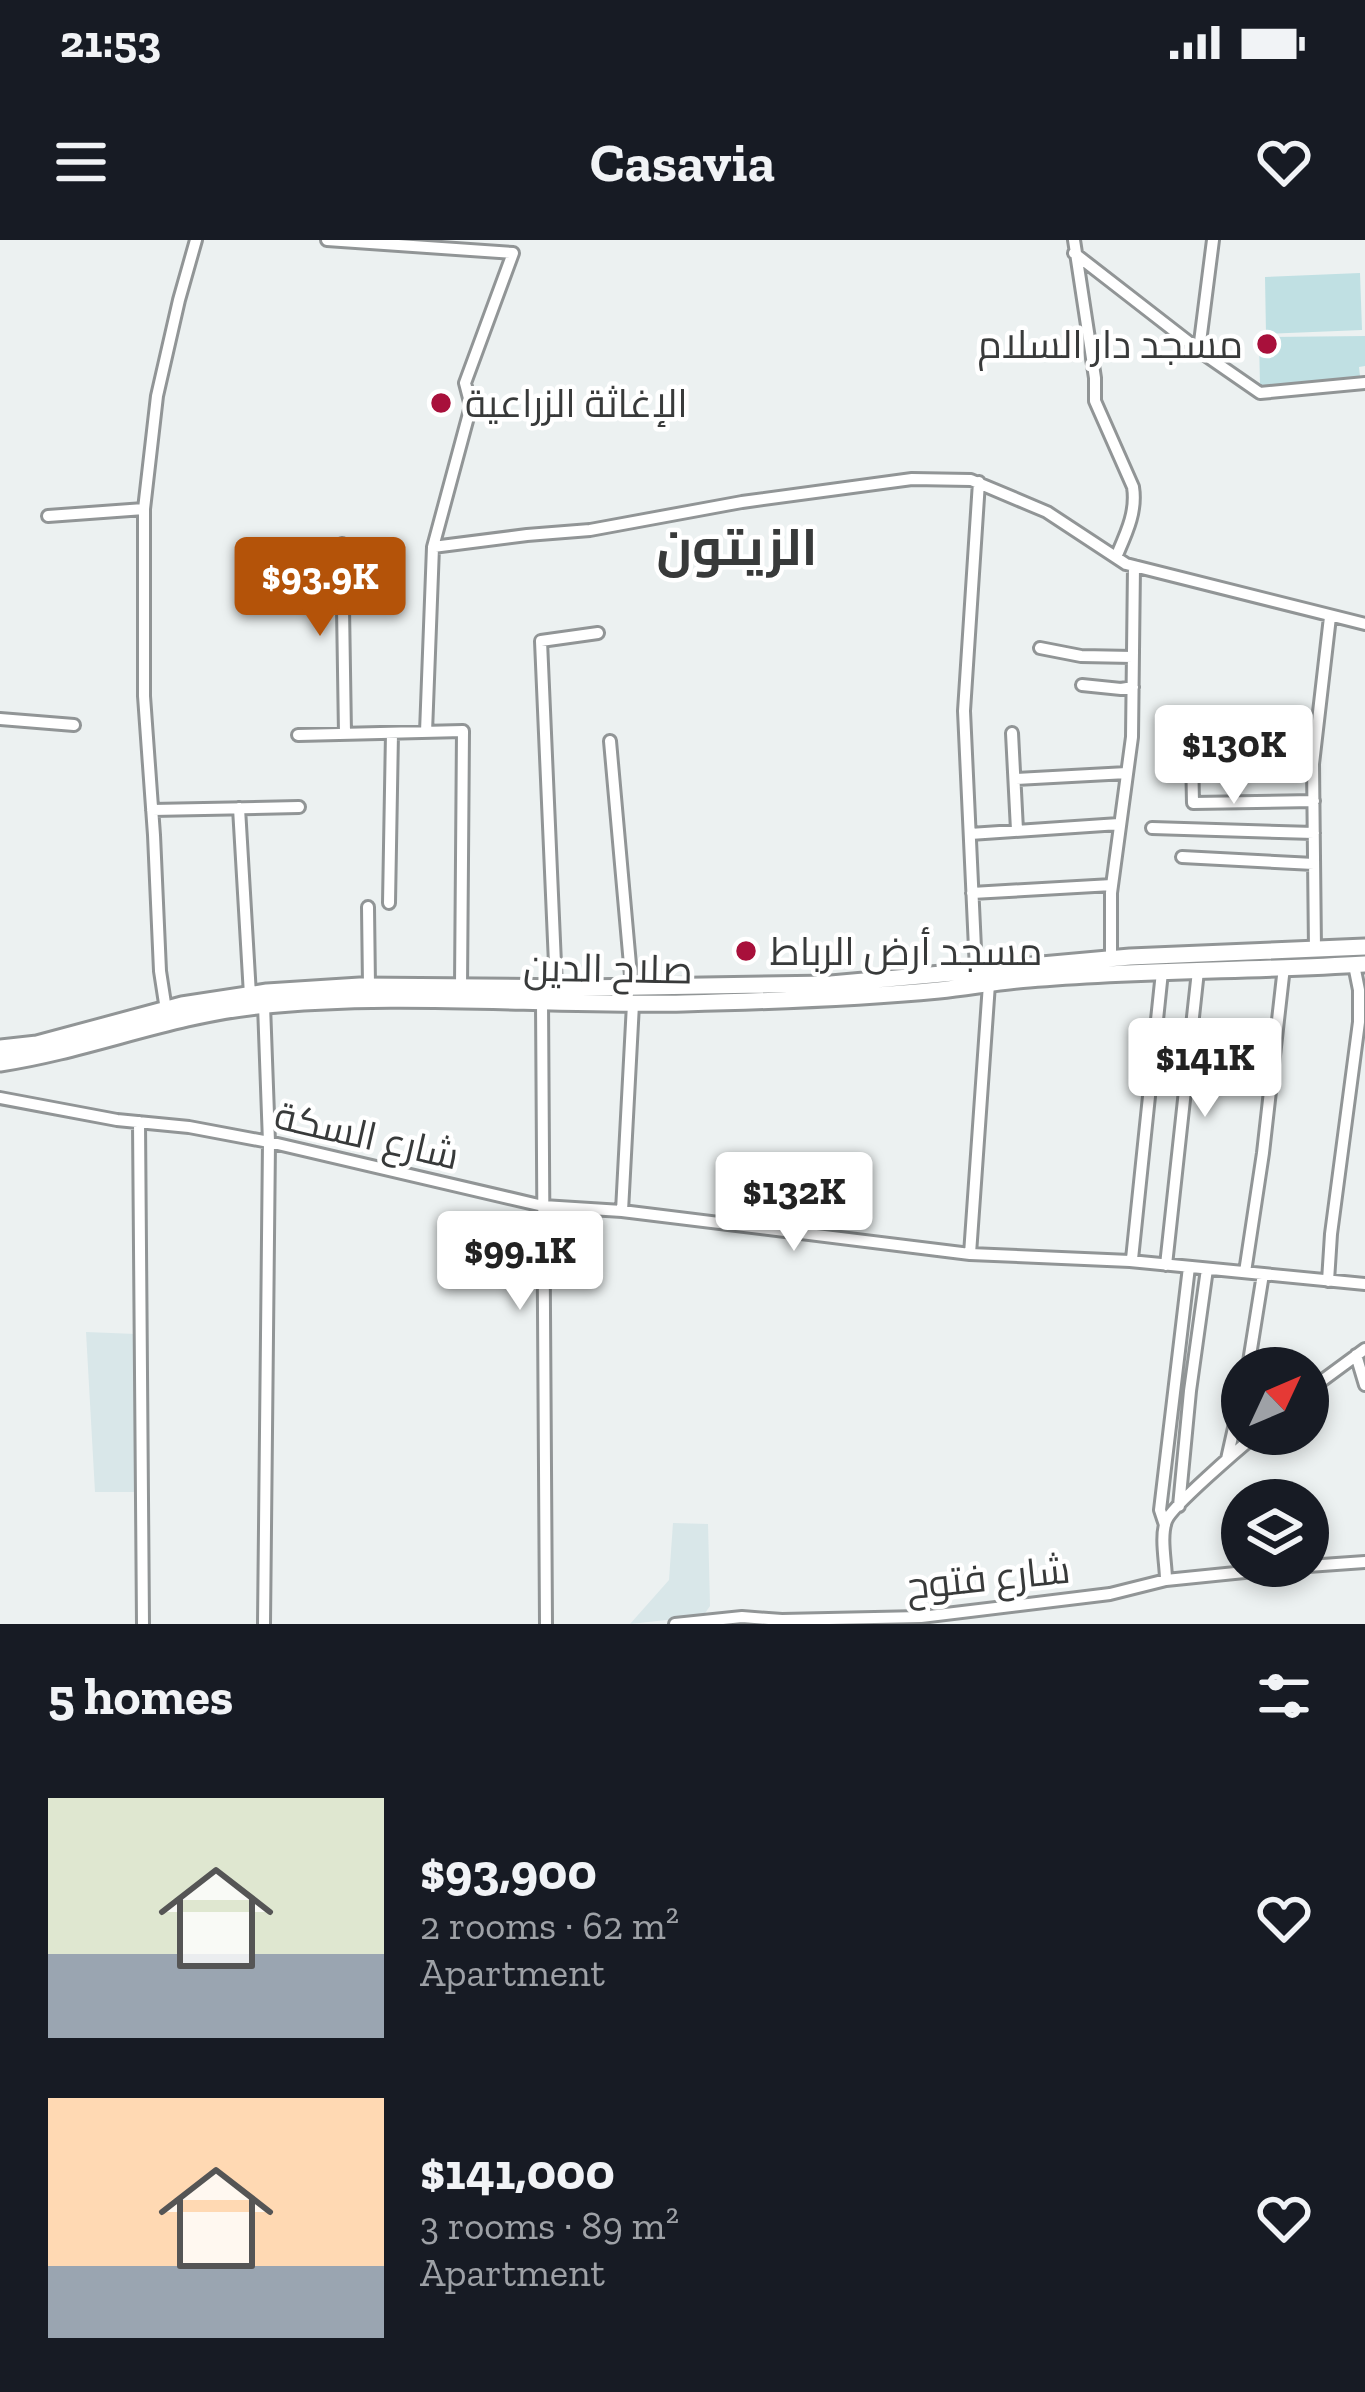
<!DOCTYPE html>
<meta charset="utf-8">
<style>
body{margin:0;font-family:"Zilla Slab",Cairo,serif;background:#20242c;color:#f1f3f6;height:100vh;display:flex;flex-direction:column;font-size:45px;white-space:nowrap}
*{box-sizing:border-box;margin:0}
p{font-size:39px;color:#9ea1a6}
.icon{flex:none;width:66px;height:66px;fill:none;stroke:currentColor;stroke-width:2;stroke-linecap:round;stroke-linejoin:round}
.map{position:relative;height:1384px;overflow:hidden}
.sheet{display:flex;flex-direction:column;background:#171b24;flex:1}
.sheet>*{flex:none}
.needle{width:78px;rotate:46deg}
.fabs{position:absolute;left:1221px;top:1107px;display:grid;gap:24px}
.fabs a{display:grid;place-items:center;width:108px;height:108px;border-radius:50%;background:#171b24;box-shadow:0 6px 18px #0003;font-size:60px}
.price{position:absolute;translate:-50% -102px;padding:0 27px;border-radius:12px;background:#fff;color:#222;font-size:39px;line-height:78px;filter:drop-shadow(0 3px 6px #0008)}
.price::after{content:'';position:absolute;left:50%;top:72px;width:36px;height:27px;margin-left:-18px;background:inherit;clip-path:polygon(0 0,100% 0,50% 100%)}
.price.selected{background:#b45309;color:#fff}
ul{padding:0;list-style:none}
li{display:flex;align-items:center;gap:36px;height:300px;padding:0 48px}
li span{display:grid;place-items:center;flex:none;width:336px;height:240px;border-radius:0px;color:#555}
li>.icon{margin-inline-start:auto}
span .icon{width:144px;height:144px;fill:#fffc;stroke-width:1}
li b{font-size:51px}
h2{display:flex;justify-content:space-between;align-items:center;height:144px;padding:0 48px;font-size:51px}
.status{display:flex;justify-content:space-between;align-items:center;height:84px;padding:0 60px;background:#171b24;direction:ltr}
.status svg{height:33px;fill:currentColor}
header{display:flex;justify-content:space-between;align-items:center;height:156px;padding:0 48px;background:#171b24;font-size:54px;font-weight:700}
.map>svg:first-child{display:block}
.built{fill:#d9e7e9}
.green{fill:#c0e0e3}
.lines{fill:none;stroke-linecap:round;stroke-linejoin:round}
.minor-casing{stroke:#919596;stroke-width:16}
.highway-casing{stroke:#919596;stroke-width:21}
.minor{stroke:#fff;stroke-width:10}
.highway{stroke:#fff;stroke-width:15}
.poi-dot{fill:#a8103b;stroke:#fff;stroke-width:4.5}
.labels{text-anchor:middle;stroke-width:9;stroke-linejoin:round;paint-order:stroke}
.poi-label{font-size:39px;fill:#383a3a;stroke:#fff;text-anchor:start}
.street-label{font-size:39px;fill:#383a3a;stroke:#fff}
.district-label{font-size:51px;font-weight:bold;fill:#383a3a;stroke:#fff}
</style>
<div class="status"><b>21:53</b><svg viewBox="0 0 49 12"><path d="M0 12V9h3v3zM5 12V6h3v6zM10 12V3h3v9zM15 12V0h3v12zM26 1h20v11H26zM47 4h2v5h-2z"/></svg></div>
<header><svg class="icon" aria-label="menu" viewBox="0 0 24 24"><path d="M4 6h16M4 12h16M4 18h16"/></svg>Casavia<svg class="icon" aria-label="heart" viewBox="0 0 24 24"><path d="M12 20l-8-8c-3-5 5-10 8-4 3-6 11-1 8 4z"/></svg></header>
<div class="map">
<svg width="1365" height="1384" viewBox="0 0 1365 1384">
<rect width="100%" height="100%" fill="#ecf1f1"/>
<path class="built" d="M86 1092 136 1094 135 1252H95Z
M673 1283 708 1284 710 1366 703 1376 630 1384 669 1340Z"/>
<path class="green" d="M1360 33 1362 90 1266 94 1265 37Z
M1365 96V126L1359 127 1360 136 1260 146 1259 97Z"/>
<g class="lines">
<defs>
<path id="minor" d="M327 0 513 13 465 143 471 166 433 307 426 492
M1074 0 1095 138V161L1133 247C1137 272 1126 294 1116 317
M1074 13 1208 117 1260 153 1365 143
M1199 110 1213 0
M144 269 157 156 179 60 196 0
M48 276 144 269V456L154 595 160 731 166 770
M342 304 345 494
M433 307 527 295 590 290 742 262 912 239 971 240 1047 272 1126 324 1365 384
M1040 408 1081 416 1133 417
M1082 445 1121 449 1133 447
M0 479 74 485
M1012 493 1017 590
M298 495 463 491 461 747
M610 501 632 747
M1192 512 1193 563 1314 561
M1016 539 1127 533
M239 568 250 755
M152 570 299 567
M1152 588 1314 593
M970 594 1119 584
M1182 617 1314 624
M972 653 1112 645
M389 663 392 493
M368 667 369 746
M1315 710 1313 524 1330 377
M1111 719V653L1132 497 1134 326
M976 730 964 471 979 242
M556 747 541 401 598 393
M542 761 546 1384
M264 765 269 902 264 1384
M0 858 117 880 189 887 269 902 543 966 622 971 970 1014 1130 1021 1365 1044
M139 882 143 1384
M622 971 633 764
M970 1014 989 744
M1130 1021 1132 1019 1162 732
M1166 1025 1198 731
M1245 1032 1263 913 1284 727
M1328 1041 1331 994 1359 782V750L1354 725
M1356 1115 1365 1145
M1248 1128 1263 1034
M1308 1151 1365 1109
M1227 1219 1242 1152
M1179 1266 1190 1151 1207 1029
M1165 1285 1160 1270 1189 1027
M1308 1326 1365 1322
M1166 1340C1166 1323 1160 1298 1166 1281 1171 1267 1241 1207 1257 1194
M675 1384 742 1377 782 1380 921 1377 1110 1354 1166 1340 1305 1326"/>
<path id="highway" d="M0 808 37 804 182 765 267 752 360 746 582 748 831 744 1130 717 1365 707
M0 823C87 810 170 775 257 766 399 751 542 766 684 763 769 761 854 758 939 750 969 747 999 741 1029 739 1141 729 1253 731 1365 724"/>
</defs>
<use href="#minor" class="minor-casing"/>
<use href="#highway" class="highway-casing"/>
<use href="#minor" class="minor"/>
<use href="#highway" class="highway"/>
</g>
<g class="poi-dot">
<circle cx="1267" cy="104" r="12"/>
<circle cx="441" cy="163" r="12"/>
<circle cx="746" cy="711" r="12"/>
</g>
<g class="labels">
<g class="poi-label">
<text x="1243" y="118" text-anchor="end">مسجد دار السلام</text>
<text x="465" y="177">الإغاثة الزراعية</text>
<text x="770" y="725">مسجد أرض الرباط</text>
</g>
<g class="street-label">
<text transform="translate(608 728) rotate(1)" y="14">صلاح الدين</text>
<text transform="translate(367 895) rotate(13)" y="14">شارع السكة</text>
<text transform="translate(988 1337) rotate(-6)" y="14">شارع فتوح</text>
</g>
<g class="district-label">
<text x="737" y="325">الزيتون</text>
</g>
</g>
</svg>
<div class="fabs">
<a><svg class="needle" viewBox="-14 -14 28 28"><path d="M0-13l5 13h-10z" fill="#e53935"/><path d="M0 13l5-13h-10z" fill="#9ea1a6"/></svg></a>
<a><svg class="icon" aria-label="layers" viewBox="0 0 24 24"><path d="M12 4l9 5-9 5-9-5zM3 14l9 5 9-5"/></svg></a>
</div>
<b class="price selected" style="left:320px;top:399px">$93.9K</b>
<b class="price" style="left:1234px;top:567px">$130K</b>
<b class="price" style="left:1205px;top:880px">$141K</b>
<b class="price" style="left:794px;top:1014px">$132K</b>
<b class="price" style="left:520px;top:1073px">$99.1K</b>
</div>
<section class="sheet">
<h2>5 homes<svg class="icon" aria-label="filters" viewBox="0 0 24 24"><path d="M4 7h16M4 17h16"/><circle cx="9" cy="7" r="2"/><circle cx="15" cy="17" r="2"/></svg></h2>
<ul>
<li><span style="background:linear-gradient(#dfe7d0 65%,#9aa5b1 0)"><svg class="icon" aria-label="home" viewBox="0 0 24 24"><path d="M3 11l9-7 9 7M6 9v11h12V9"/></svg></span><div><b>$93,900</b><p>2 rooms · 62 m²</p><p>Apartment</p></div><svg class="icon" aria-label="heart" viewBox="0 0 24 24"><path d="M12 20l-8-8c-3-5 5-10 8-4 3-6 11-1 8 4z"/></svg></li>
<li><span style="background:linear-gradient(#ffd9b3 70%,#9aa5b1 0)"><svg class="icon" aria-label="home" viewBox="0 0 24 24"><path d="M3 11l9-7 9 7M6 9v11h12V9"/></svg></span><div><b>$141,000</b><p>3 rooms · 89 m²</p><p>Apartment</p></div><svg class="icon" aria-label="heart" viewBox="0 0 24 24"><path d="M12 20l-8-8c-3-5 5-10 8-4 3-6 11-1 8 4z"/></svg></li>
</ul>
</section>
